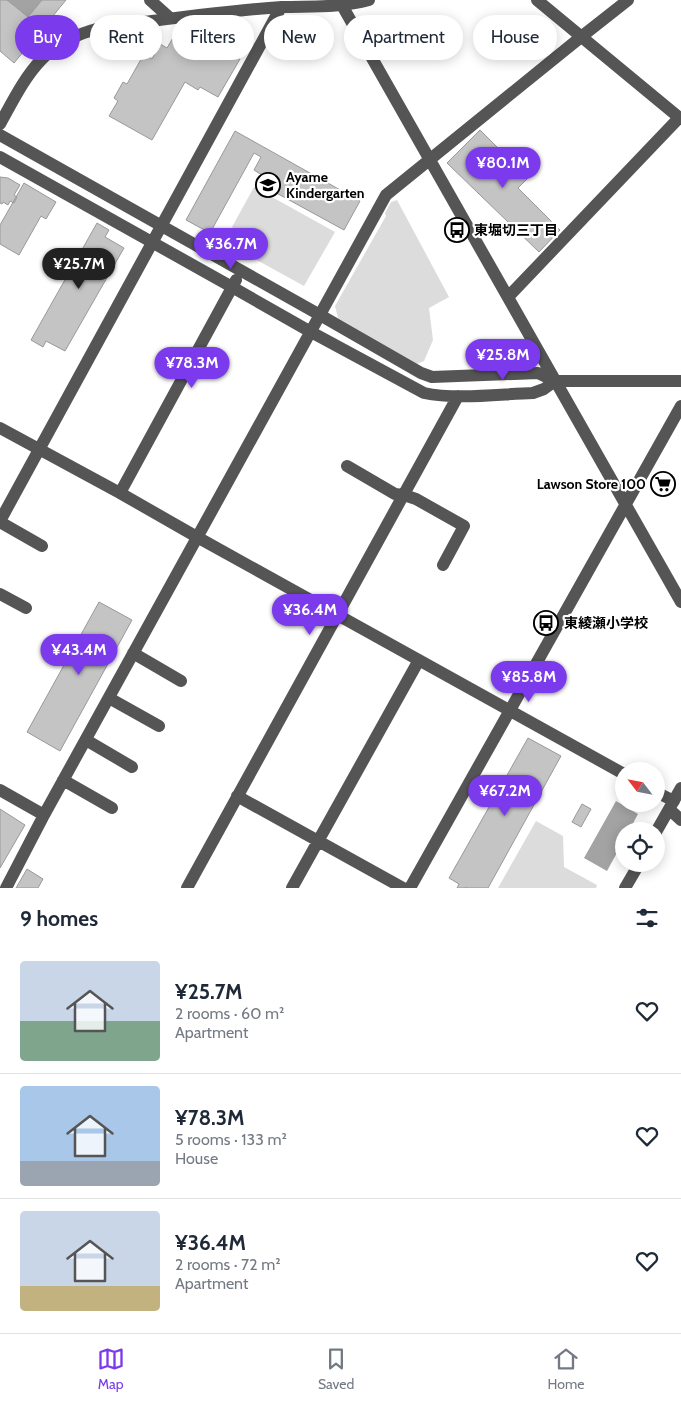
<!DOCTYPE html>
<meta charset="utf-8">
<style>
body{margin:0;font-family:Cabin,"Noto Sans JP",sans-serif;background:#f2f2f3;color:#1f2937;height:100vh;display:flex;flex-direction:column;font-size:19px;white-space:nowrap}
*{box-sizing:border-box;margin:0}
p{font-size:16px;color:#747a83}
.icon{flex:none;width:28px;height:28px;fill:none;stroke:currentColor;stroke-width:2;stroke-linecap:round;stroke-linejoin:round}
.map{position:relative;height:888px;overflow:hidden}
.sheet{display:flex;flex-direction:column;background:#fff;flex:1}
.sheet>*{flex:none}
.banner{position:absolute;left:15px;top:15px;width:651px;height:45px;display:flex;gap:10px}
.needle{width:32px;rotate:302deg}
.fabs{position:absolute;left:615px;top:762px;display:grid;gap:10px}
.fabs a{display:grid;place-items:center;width:50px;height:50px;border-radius:50%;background:#fff;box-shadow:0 2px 12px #0003;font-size:25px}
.price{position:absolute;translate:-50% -42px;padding:0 11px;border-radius:18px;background:#7c3aed;color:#fff;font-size:16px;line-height:32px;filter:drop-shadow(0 1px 2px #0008)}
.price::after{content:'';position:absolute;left:50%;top:30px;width:15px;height:11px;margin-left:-8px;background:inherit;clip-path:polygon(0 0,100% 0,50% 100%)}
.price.selected{background:#222;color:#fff}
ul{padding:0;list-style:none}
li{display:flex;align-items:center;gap:15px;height:125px;padding:0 20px}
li+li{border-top:1px solid #e0e1e3}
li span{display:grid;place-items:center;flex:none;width:140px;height:100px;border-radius:5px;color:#555}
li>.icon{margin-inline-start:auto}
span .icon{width:60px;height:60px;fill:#fffc;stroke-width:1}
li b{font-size:21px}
h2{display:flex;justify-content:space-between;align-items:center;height:60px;padding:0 20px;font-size:21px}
.pill{padding:0 18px;border-radius:22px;background:#fff;box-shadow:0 2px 12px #0003;font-size:18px;line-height:45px}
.pill.selected{background:#7c3aed;color:#fff}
.tab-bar{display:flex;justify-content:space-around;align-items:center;height:70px;border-top:1px solid #e0e1e3;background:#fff;font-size:14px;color:#747a83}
.tab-bar a{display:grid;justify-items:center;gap:2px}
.tab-bar .selected{color:#7c3aed}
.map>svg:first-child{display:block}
.green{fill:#dcdcdc}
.water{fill:#a3a3a3}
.building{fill:#c4c4c4;stroke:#999}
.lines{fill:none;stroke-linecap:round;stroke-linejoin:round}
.minor{stroke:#555;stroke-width:12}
.labels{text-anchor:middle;stroke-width:4.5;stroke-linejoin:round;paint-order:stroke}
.poi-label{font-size:14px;font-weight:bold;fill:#000;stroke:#fff;text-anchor:start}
</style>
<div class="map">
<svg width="681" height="888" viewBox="0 0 681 888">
<rect width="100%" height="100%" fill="#fff"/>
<path class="green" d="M254 187 335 232 304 286 237 249 243 237 232 227Z
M397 200 449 297 429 308 433 340 424 361 417 364 338 318 335 306 386 216 385 213 391 202Z
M536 821 563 836 564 867 597 885 596 888H498Z"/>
<path class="water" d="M7 0H42L28 17Z
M616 801 638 814 629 831H624V840L607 871 584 858Z"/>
<path class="building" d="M0 0H7L28 17 42 0H66L14 63 0 51Z
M193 32 240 59 218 97 200 87 198 90 185 82 152 140 109 116 118 101 114 98 123 82 127 84 144 54 152 59 160 44 167 48 174 36 183 40 185 36 189 38Z
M480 130 528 178 518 188 560 230 539 252 447 163Z
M235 131 360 201 344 230 258 183 262 175 254 170 261 157 254 153 210 233 186 220Z
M0 177 8 178 20 185 14 195 17 197 14 203 10 201 8 205 3 202 2 204 0 203Z
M24 183 56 202 46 219 41 216 19 255 0 244V225Z
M97 223 109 230 105 237 124 248 65 351 46 341 43 347 31 340Z
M99 602 132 620 60 751 27 732Z
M528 738 561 756 488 888H468L466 887 465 888H457L459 884 449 878Z
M582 804 591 809 581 827 572 822Z
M0 809 25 825 0 868Z
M27 869 43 879 38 888H16Z"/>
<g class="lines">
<path class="minor" d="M150 0 170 18
M339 0 681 602
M537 0 681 119
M0 124C27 75 41 43 100 28 160 20 221 11 282 7 311 6 340 8 369 0
M0 135 320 315 421 373 432 377 538 373 555 381H681
M0 157 232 287 311 332 424 393C456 400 500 394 533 393L544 389 555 381
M508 297 679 118
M0 428 120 493 197 537 624 774
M347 466 395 494 404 495 416 499 464 526 443 565
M120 493 236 280
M0 521 281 7
M0 522 42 546
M0 594 26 608
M133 653 181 681
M109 698 159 726
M86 740 132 767
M63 780 112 808
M0 790 44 815
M656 792 674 801
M237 796 403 888
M669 809 681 820
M656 832 681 788
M6 888 44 815 386 195 581 37 628 0
M187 888 458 396
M292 888 419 660
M410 888 681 406
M625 888 639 864"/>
</g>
<defs>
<symbol id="school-ring" viewBox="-11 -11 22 22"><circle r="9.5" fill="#fff" stroke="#000" stroke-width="1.5"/><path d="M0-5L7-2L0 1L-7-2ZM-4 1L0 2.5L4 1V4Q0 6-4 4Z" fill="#000"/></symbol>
<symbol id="bus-ring" viewBox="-11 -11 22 22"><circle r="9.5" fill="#fff" stroke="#000" stroke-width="1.5"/><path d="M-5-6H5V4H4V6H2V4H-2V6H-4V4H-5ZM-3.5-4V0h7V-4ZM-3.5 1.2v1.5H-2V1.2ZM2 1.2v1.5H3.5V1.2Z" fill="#000"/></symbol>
<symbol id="supermarket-ring" viewBox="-11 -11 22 22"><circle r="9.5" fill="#fff" stroke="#000" stroke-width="1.5"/><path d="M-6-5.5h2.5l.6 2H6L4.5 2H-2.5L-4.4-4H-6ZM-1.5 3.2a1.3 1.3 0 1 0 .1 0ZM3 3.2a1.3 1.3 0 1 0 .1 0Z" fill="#000"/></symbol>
</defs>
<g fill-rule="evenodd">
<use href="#school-ring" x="254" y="171" width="28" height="28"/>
<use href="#bus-ring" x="443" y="216" width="28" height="28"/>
<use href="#supermarket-ring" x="649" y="470" width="28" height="28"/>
<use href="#bus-ring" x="532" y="609" width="28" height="28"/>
</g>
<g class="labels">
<g class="poi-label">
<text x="286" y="182">Ayame<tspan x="286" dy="16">Kindergarten</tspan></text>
<text x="474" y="235">東堀切三丁目</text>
<text x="646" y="489" text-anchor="end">Lawson Store 100</text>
<text x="564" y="628">東綾瀬小学校</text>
</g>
</g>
</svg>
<div class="fabs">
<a><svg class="needle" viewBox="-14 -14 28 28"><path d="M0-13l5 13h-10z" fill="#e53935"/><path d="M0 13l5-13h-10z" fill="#747a83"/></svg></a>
<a><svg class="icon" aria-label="locate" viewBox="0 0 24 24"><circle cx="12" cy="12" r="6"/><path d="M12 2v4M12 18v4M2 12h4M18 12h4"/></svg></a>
</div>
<b class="price" style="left:503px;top:189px">¥80.1M</b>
<b class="price" style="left:231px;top:270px">¥36.7M</b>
<b class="price selected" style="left:79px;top:290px">¥25.7M</b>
<b class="price" style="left:503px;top:381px">¥25.8M</b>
<b class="price" style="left:192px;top:389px">¥78.3M</b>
<b class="price" style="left:310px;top:636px">¥36.4M</b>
<b class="price" style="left:79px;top:676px">¥43.4M</b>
<b class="price" style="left:529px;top:703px">¥85.8M</b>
<b class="price" style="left:505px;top:817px">¥67.2M</b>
<div class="banner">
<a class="pill selected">Buy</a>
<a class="pill">Rent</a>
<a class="pill">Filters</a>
<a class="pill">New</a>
<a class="pill">Apartment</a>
<a class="pill">House</a>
</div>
</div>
<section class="sheet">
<h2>9 homes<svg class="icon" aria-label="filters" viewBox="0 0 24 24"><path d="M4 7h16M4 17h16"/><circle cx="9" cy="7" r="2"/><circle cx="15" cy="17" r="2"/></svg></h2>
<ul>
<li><span style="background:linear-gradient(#c9d6e8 60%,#7fa58c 0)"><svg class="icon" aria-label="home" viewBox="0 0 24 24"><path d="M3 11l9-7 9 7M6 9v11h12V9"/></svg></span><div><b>¥25.7M</b><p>2 rooms · 60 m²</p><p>Apartment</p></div><svg class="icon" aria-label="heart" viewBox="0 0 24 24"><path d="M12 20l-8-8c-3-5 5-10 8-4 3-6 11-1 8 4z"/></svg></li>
<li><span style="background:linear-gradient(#a9c7e8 75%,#9aa5b1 0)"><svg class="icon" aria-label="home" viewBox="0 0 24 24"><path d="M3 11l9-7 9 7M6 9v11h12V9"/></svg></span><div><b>¥78.3M</b><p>5 rooms · 133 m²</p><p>House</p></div><svg class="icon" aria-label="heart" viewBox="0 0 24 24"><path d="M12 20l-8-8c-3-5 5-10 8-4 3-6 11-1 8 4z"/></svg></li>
<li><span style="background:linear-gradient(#c9d6e8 75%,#c2b280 0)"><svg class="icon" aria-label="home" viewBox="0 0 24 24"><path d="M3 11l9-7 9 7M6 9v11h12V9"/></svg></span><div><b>¥36.4M</b><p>2 rooms · 72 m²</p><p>Apartment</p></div><svg class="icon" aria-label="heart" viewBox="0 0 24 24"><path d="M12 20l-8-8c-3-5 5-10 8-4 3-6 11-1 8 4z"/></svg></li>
</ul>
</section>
<nav class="tab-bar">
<a class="selected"><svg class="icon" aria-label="map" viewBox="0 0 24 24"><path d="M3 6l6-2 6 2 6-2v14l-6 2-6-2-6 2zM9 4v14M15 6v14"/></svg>Map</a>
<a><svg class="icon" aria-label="saved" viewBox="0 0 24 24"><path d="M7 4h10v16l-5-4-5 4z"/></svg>Saved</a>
<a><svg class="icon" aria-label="home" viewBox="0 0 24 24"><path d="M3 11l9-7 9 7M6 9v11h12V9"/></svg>Home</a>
</nav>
